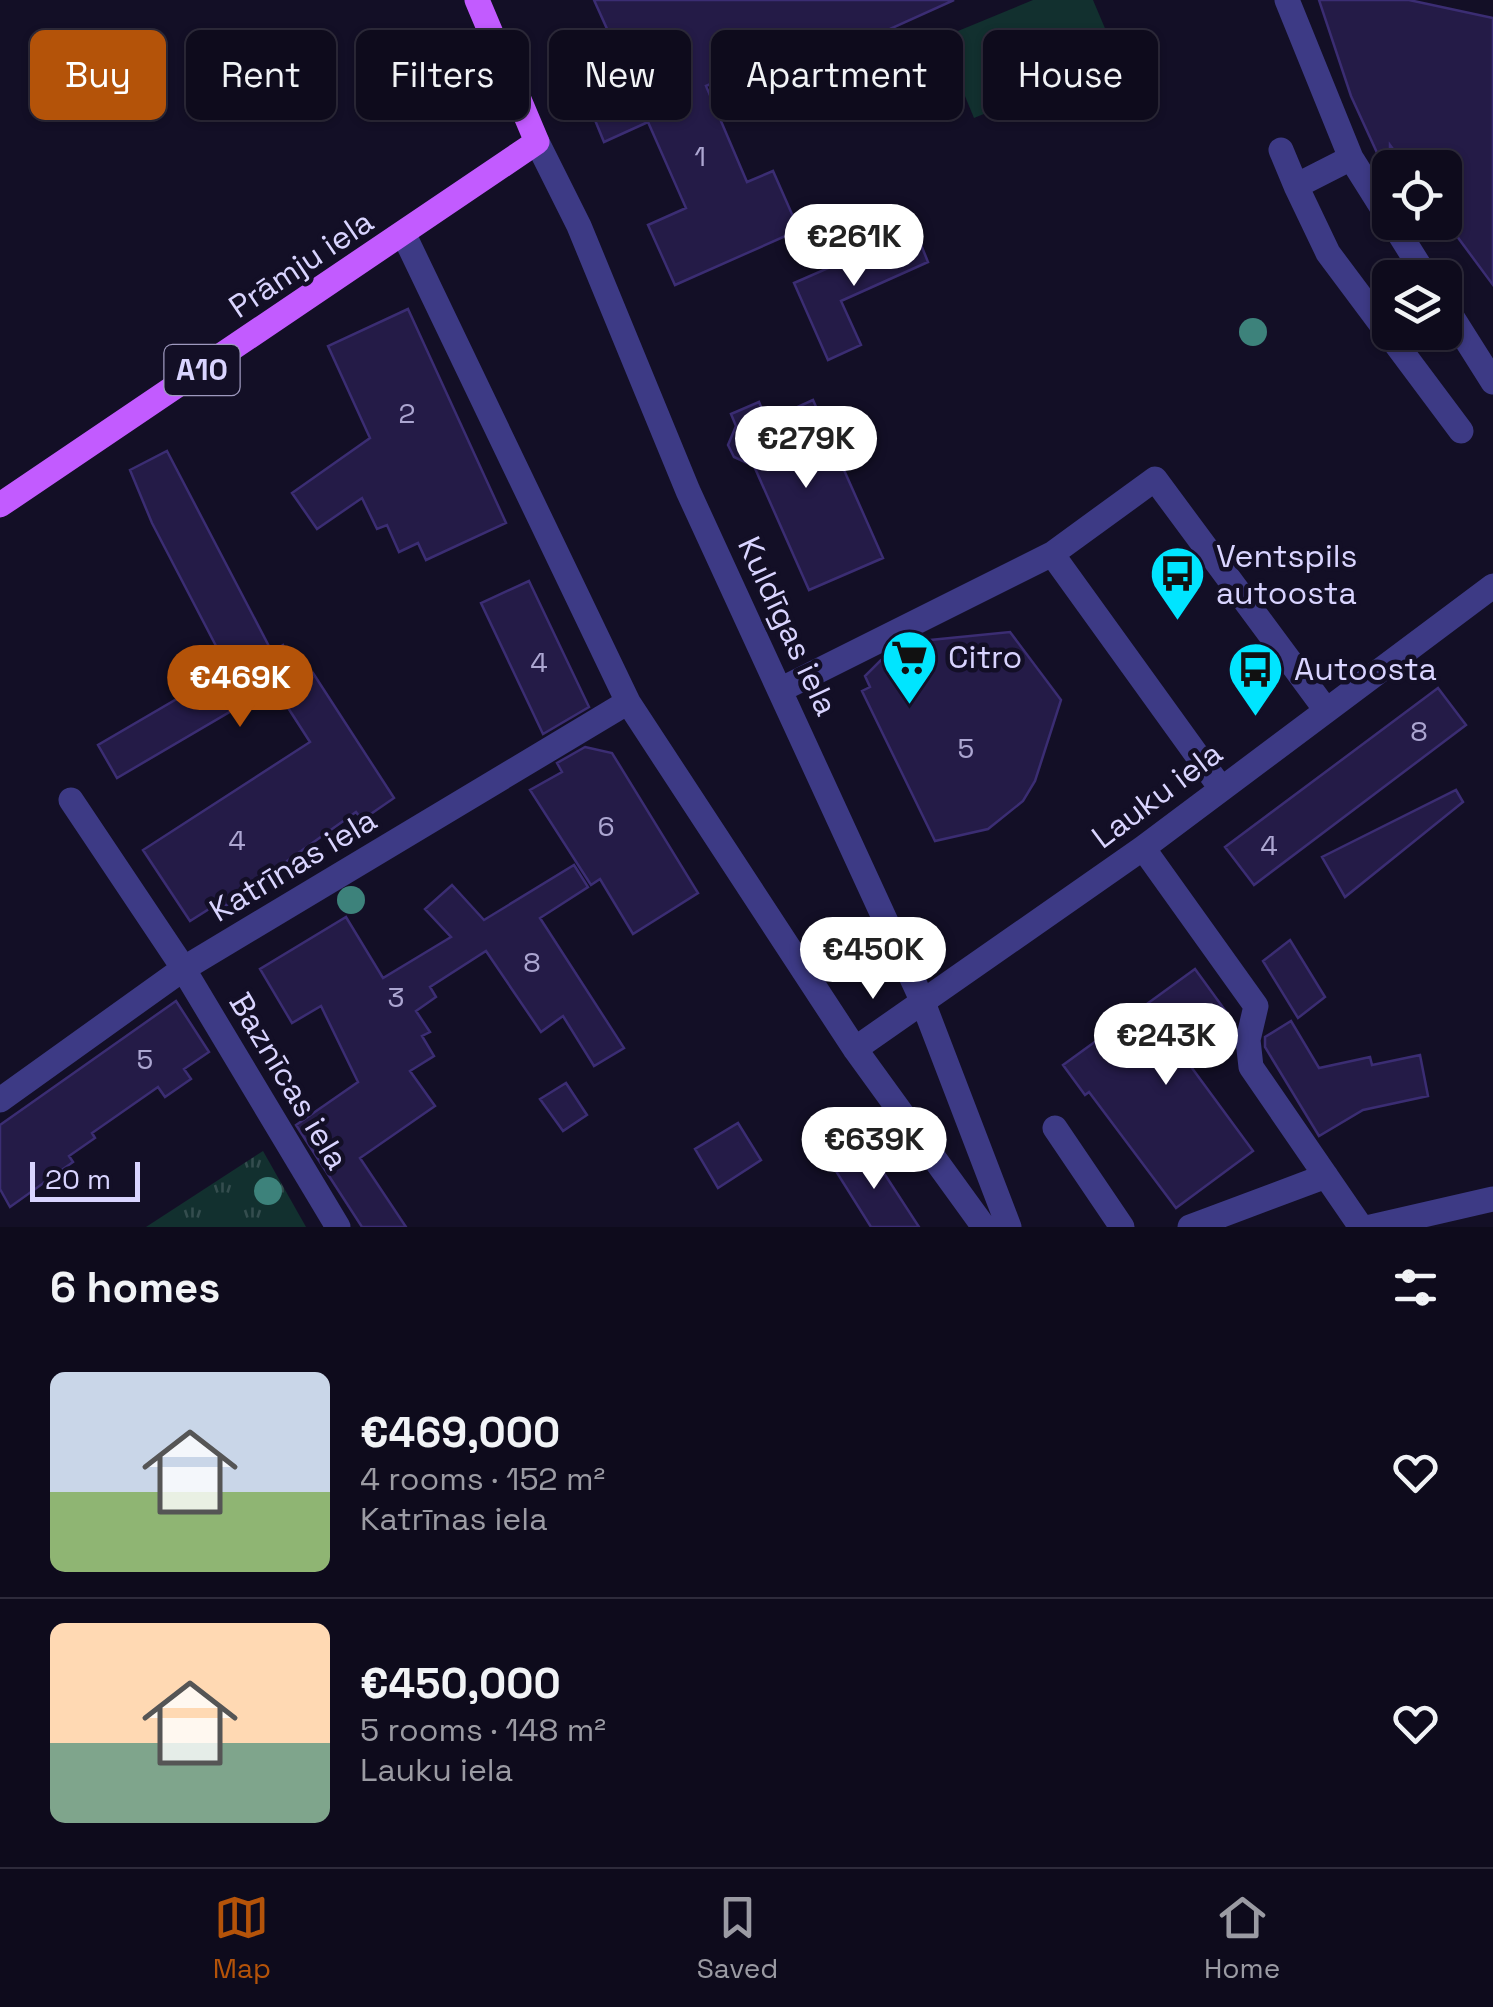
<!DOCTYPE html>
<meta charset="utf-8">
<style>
body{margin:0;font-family:"Space Grotesk",sans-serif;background:#1c1929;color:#f1f3f6;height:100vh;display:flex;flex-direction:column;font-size:38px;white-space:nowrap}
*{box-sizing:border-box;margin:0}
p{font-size:32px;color:#9b9ba3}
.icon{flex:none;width:55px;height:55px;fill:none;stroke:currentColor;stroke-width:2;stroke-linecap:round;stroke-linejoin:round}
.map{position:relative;height:1227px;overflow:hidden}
.sheet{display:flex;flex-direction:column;background:#0e0b1c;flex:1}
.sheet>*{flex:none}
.banner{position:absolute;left:30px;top:30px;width:1435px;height:90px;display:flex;gap:20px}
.buttons{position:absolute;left:1372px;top:150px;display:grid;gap:20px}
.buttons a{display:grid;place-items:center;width:90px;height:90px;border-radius:15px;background:#0e0b1c;box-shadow:0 2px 8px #0004,0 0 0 2px #2e2b3b;font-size:50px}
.scale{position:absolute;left:30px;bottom:25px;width:110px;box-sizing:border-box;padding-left:10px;border:5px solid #d9d4ff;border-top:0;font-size:28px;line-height:35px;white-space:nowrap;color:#d9d4ff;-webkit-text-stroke:8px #130f26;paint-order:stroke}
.price{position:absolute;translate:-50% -85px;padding:0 22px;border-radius:35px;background:#fff;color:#222;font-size:32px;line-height:65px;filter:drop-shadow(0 2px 5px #0008)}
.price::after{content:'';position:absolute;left:50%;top:60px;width:30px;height:22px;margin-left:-15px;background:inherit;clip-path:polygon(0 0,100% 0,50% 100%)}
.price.on{background:#b45309;color:#fff}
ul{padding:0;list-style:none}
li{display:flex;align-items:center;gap:30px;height:250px;padding:0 50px}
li+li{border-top:2px solid #2e2b3b}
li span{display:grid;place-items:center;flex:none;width:280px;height:200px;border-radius:15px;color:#555}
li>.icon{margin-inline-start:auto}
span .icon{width:120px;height:120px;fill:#fffc;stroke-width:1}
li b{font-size:42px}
h2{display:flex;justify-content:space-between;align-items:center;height:120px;padding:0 50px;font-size:42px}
.chip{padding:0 35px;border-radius:15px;background:#0e0b1c;box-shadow:0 2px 8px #0004,0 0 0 2px #2e2b3b;font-size:35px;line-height:90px}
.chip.on{background:#b45309;color:#fff}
.dock{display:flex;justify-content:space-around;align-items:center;height:140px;border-top:2px solid #2e2b3b;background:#0e0b1c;font-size:28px;color:#9b9ba3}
.dock a{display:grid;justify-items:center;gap:5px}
.dock .on{color:#b45309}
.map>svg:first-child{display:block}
.green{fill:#12302f}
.park{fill:url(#park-tufts)}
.building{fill:#241b47;stroke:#3b2d73;stroke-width:2.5}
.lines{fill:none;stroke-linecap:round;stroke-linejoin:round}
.minor{stroke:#3d3a85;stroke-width:25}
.major{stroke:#c25bff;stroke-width:25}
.tree{fill:#3d827b}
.labels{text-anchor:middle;stroke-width:9;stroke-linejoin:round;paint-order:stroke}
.number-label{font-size:28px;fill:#aca6d1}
.shield{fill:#130f26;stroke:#9e99be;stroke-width:2.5}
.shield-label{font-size:30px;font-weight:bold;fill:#d9d4ff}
.street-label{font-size:32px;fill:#d9d4ff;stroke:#130f26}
.poi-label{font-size:32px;fill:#d9d4ff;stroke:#130f26;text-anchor:start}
</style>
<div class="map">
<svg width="1493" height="1227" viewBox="0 0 1493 1227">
<defs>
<pattern id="park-tufts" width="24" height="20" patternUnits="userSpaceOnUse" patternTransform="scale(2.5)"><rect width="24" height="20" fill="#12302f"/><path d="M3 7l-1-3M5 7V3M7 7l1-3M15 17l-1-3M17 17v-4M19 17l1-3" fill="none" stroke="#344d4e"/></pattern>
</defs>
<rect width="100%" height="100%" fill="#130f26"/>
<path class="green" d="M1033 0H1093L1118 59 974 118 941 38Z"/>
<path class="park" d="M263 1151 306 1227H146Z"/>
<path class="building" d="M594 0H954L868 39 863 30 781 66 776 55 706 86 747 182 773 171 799 230 675 285 648 225 686 208 648 122 604 142 570 59 612 40Z
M1319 0H1409L1493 18V285L1445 220V168H1407L1390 145V181L1351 96Z
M915 230 928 262 841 301 861 345 828 360 794 283Z
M408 309 506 523 426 560 418 543 399 552 387 525 377 529 362 498 317 529 292 493 370 438 328 346Z
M813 400 883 558 809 590 754 466 734 457 728 445 736 426 731 414 759 402 767 421Z
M167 451 272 652 283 645 301 681 313 673 394 798 362 820 356 812 287 861 285 869 272 878 220 909 217 904 190 921 143 850 310 742 274 686 117 778 98 745 228 669 152 523 130 470Z
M529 581 589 707 543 734 481 603Z
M1010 632 1061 700 1035 781 1023 801 988 829 935 841 862 691 870 687 865 676 881 660 920 641Z
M1438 688 1466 725 1254 885 1225 847Z
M585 747 612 753 698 893 633 934 600 879 591 885 530 790 562 772 557 763Z
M1456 790 1463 802 1345 897 1322 857Z
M574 865 588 887 540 918 624 1048 594 1066 563 1016 541 1032 486 951 430 987 436 997 416 1011 430 1032 422 1036 434 1056 410 1071 435 1106 360 1158 406 1227H362L296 1125 358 1082 321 1006 292 1023 260 969 346 917 383 978 451 937 425 909 452 885 484 920Z
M1290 940 1325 997 1298 1018 1263 961Z
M1195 969 1235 1024 1233 1031 1189 1064 1253 1151 1176 1208 1089 1092 1085 1095 1063 1065Z
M176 1001 209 1052 184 1069 191 1079 165 1097 158 1087 92 1133 95 1138 69 1156 73 1162 10 1207 0 1189V1125Z
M1291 1021 1319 1068 1370 1057 1372 1065 1420 1055 1428 1096 1363 1110 1319 1136 1265 1047V1037Z
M566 1083 587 1115 563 1131 540 1099Z
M738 1123 761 1160 718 1188 695 1149Z
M867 1147 919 1227H871L834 1168Z"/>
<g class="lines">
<path class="minor" d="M1287 0 1351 158 1390 220
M537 142 579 226 688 491 922 1000 1009 1227
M1281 150 1296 186
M1351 158 1296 186 1328 253 1461 431
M1392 222 1427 278
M404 235 628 702 855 1049 984 1227
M1445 306 1493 382
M1052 554 1220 787
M782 689 1052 554 1155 479 1326 710
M71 800 178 960 338 1227
M1143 848 1256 1006 1248 1040 1251 1067 1361 1227
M855 1049 1143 848 1493 586
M0 1100 183 969 628 702
M1055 1128 1122 1227
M1190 1227 1326 1176
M1371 1227 1493 1199"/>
<path class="major" d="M0 505 537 142 477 0"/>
</g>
<g class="tree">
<circle cx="1253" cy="332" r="14"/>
<circle cx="351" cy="900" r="14"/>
<circle cx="268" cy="1191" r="14"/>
</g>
<defs>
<symbol id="bus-pin" viewBox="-11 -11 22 30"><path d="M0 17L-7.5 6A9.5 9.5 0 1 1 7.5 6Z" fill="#00e5ff" stroke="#130f26"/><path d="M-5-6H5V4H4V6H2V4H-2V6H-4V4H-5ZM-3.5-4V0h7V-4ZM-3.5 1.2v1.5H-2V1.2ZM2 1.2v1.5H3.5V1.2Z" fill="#111"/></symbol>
<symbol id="supermarket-pin" viewBox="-11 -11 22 30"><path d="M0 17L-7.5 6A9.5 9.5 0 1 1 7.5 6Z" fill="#00e5ff" stroke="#130f26"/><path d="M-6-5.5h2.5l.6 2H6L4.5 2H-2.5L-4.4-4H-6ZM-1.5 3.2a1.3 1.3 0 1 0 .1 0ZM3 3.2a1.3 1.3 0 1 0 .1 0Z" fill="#111"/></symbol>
</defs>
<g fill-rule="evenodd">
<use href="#bus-pin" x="1146" y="542" width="63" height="86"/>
<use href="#supermarket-pin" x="878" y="626" width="63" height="86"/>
<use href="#bus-pin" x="1224" y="638" width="63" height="86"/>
</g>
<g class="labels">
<g class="number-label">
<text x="700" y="166">1</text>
<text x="407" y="423">2</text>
<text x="539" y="672">4</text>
<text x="1419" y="741">8</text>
<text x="966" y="758">5</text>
<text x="606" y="836">6</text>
<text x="237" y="850">4</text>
<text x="1269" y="855">4</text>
<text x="532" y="972">8</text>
<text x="396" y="1007">3</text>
<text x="145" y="1069">5</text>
</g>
<rect class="shield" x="164.5" y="345" width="75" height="50" rx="8"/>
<g class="shield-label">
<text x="202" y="380">A10</text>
</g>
<g class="street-label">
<text transform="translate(301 264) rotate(-34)" y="11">Prāmju iela</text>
<text transform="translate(788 626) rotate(65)" y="11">Kuldīgas iela</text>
<text transform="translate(1157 795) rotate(-37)" y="11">Lauku iela</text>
<text transform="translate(293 865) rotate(-31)" y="11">Katrīnas iela</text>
<text transform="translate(289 1081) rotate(59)" y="11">Baznīcas iela</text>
</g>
<g class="poi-label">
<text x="1216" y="567">Ventspils<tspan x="1216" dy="37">autoosta</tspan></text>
<text x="948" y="668">Citro</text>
<text x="1294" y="680">Autoosta</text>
</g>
</g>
</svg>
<div class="buttons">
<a><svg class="icon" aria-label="locate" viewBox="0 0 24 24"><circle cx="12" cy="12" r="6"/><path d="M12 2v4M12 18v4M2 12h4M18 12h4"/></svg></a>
<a><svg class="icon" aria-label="layers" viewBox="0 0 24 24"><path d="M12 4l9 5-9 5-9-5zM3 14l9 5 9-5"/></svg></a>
</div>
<div class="scale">20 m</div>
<b class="price" style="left:854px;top:289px">€261K</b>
<b class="price" style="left:806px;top:491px">€279K</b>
<b class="price on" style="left:240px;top:730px">€469K</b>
<b class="price" style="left:873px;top:1002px">€450K</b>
<b class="price" style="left:1166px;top:1088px">€243K</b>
<b class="price" style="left:874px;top:1192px">€639K</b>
<div class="banner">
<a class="chip on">Buy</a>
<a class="chip">Rent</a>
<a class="chip">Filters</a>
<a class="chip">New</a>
<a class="chip">Apartment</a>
<a class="chip">House</a>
</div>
</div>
<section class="sheet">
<h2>6 homes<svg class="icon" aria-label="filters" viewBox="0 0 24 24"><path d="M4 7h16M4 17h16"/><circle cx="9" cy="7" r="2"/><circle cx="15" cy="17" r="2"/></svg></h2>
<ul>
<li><span style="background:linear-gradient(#c9d6e8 60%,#8fb573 0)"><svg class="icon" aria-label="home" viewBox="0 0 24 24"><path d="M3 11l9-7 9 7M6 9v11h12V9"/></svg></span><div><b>€469,000</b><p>4 rooms · 152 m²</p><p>Katrīnas iela</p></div><svg class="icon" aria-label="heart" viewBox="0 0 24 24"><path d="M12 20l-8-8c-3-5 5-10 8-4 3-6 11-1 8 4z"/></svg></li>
<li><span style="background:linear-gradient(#ffd9b3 60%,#7fa58c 0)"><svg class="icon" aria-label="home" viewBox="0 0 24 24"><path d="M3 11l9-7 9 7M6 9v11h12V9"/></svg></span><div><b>€450,000</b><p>5 rooms · 148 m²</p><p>Lauku iela</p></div><svg class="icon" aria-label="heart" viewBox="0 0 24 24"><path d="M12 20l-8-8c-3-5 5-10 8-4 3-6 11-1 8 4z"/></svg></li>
</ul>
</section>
<nav class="dock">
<a class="on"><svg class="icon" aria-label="map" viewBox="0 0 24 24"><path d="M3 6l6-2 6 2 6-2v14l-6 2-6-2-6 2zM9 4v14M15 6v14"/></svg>Map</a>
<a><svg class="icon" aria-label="saved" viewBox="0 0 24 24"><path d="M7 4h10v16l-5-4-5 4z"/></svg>Saved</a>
<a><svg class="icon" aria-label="home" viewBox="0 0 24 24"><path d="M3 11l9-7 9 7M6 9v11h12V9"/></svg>Home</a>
</nav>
